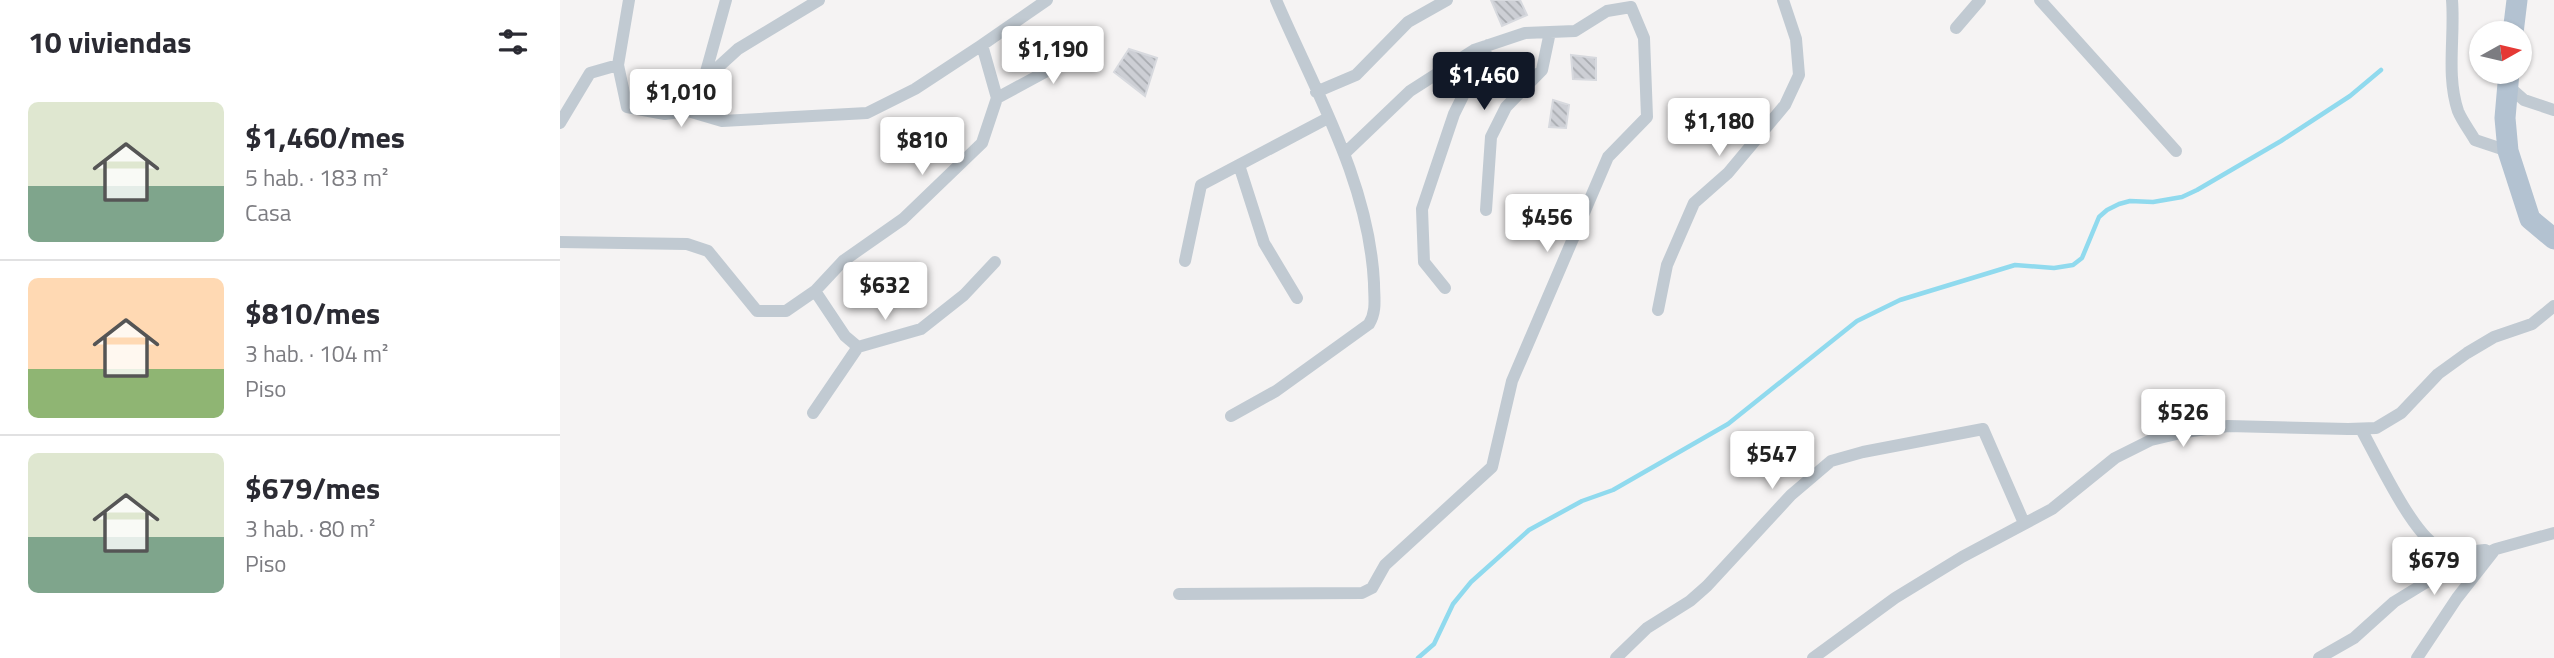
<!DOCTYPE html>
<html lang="es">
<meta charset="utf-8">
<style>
body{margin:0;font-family:"Titillium Web",sans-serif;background:#f7f7f7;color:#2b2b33;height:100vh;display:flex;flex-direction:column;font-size:26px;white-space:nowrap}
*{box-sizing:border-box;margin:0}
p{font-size:23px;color:#7c7c81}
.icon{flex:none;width:38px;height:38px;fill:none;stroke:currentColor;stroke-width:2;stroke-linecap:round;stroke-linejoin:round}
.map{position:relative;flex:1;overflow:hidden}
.sheet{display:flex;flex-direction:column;background:#fff;width:560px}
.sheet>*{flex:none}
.needle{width:46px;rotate:82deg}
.fabs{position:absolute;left:1909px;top:21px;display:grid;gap:14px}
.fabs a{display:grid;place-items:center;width:63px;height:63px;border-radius:50%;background:#fff;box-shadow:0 2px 5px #0004;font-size:35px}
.price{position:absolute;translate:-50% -60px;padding:0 16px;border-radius:7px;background:#fff;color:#222;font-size:23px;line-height:46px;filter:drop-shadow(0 2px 4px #0008)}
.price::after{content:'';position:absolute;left:50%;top:42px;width:21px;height:16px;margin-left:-10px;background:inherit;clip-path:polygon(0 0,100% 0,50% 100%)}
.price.current{background:#111827;color:#fff}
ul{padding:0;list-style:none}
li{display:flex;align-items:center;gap:21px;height:175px;padding:0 28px}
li+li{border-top:2px solid #e1e1e2}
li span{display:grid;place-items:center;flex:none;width:196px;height:140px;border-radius:10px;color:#555}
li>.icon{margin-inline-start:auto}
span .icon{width:84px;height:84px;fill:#fffc;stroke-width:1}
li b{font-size:30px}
h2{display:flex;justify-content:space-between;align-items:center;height:84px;padding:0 28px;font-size:30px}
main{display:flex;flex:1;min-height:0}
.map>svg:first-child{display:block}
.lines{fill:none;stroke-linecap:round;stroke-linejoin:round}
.stream{stroke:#90daee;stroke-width:4.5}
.building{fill:url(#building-back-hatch);stroke:#d7d9de;stroke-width:2}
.minor{stroke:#c1cad2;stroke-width:12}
.primary{stroke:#b3c2d1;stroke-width:21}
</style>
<main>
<section class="sheet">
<h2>10 viviendas<svg class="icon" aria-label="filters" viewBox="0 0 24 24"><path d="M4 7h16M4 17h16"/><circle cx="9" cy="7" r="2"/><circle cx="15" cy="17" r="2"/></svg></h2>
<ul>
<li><span style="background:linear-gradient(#dfe7d0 60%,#7fa58c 0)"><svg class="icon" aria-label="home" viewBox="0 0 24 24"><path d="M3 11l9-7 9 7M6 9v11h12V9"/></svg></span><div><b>$1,460/mes</b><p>5 hab. · 183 m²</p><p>Casa</p></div></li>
<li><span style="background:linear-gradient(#ffd9b3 65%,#8fb573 0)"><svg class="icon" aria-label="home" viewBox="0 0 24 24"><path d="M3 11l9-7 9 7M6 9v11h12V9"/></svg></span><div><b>$810/mes</b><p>3 hab. · 104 m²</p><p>Piso</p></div></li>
<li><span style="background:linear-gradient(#dfe7d0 60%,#7fa58c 0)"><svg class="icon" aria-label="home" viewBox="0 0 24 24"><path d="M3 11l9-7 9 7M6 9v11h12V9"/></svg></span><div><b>$679/mes</b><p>3 hab. · 80 m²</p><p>Piso</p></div></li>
</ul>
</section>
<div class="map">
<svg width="1994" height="658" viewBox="0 0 1994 658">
<defs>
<pattern id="building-back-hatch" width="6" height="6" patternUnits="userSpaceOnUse" patternTransform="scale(1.75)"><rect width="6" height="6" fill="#cdcfd5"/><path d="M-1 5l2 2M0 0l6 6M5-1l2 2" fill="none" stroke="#a8abb0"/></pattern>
</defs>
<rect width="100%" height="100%" fill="#f5f3f3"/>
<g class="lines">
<path class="stream" d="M858 658 874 644 893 604 911 582 969 530 1022 501 1053 490 1168 424 1297 321 1340 300 1455 265 1494 268 1513 265 1522 258 1539 217 1547 210 1559 204 1570 201 1593 202 1622 197 1637 190 1721 141 1790 96 1821 70"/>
</g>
<path class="building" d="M931 0H960L967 15 942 26Z
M569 49 597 58 585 96 554 72Z
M1011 55 1036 58V80L1013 79Z
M993 100 1009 105 1006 128 989 127Z"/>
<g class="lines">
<path class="minor" d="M69 0 58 65 67 107 105 114 128 111 144 80 178 49 259 0
M1480 0 1616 151
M1892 0C1895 37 1886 75 1898 111 1902 121 1910 131 1915 140L1948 151
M1396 28 1420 0
M422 45 487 0
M144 79 166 0
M1947 85 1964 100 1994 110
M756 92 796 75 848 22 887 0
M437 98 533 46
M0 123 30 73 58 65
M679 165 704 243 737 298
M926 210 931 137 946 107 982 70 990 32
M0 242 127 244 148 251 197 311H226L255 291 283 261 343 219 422 143 437 98 422 45 355 89 307 113 162 121 128 111
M625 261 641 185 768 118
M885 288 864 262 862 209 894 114 928 45
M255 291 285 336 298 347
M1098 310 1107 265 1134 203 1168 173 1225 105 1239 75 1236 39 1223 0
M253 413 298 347 361 329 404 295 435 262
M671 416 716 391 809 324C817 311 814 298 814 283 809 182 755 91 716 0
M1801 429C1816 456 1852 533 1877 546 1892 553 1909 552 1925 550
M619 594 802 593 812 588 825 565 932 467 952 381 1048 157 1087 117 1084 38 1071 7 1047 11 1015 31 965 33 914 50 850 91 784 154
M1056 658 1087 628 1130 601 1147 586 1231 495 1271 461 1303 452 1423 429 1464 523
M1253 658 1335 598 1402 557 1492 509 1555 458 1591 440 1625 432 1668 426 1788 429 1816 428 1841 413 1878 374 1907 353 1934 337 1972 324 1994 306
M1759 658 1794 638 1834 602 1865 583 1936 549 1994 533
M1857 658 1897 598 1933 552"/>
<path class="primary" d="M1953 33 1957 0
M1949 72 1945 118 1948 151 1970 219 1994 239"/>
</g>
</svg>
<div class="fabs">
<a><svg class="needle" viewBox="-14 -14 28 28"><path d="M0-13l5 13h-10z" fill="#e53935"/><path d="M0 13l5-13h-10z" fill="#7c7c81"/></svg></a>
</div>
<b class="price" style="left:493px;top:86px">$1,190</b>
<b class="price current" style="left:924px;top:112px">$1,460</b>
<b class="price" style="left:121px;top:129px">$1,010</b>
<b class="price" style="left:1159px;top:158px">$1,180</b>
<b class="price" style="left:362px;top:177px">$810</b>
<b class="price" style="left:987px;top:254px">$456</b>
<b class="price" style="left:325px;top:322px">$632</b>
<b class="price" style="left:1623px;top:449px">$526</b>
<b class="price" style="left:1212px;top:491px">$547</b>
<b class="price" style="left:1874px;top:597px">$679</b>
</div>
</main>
